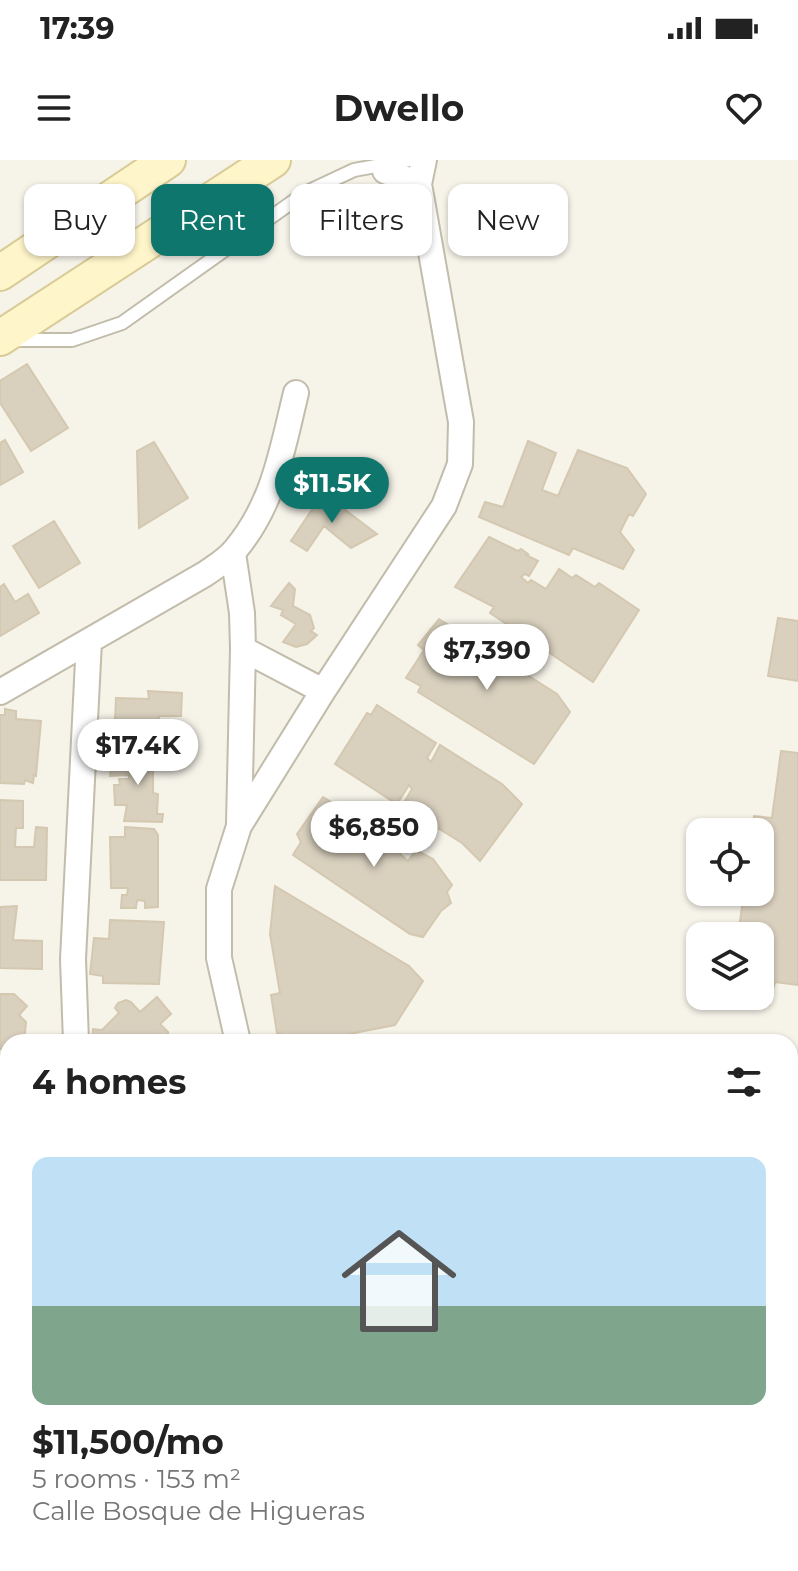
<!DOCTYPE html>
<meta charset="utf-8">
<style>
body{margin:0;font-family:Montserrat,sans-serif;background:#f6f6f6;color:#222;height:100vh;display:flex;flex-direction:column;font-size:30px;white-space:nowrap}
*{box-sizing:border-box;margin:0}
p{font-size:26px;color:#767676}
.icon{flex:none;width:44px;height:44px;fill:none;stroke:currentColor;stroke-width:2;stroke-linecap:round;stroke-linejoin:round}
.map{position:relative;flex:1;overflow:hidden}
.details{position:absolute;left:0px;top:874px;width:798px;height:538px;display:flex;flex-direction:column;background:#fff;border-radius:24px 24px 0 0;box-shadow:0 2px 6px #0004}
.details>*{flex:none}
.guide{position:absolute;left:24px;top:24px;width:750px;height:72px;display:flex;gap:16px}
.tools{position:absolute;left:686px;top:658px;display:grid;gap:16px}
.tools a{display:grid;place-items:center;width:88px;height:88px;border-radius:16px;background:#fff;box-shadow:0 2px 6px #0004;font-size:40px}
.price{position:absolute;translate:-50% -68px;padding:0 18px;border-radius:28px;background:#fff;color:#222;font-size:26px;line-height:52px;filter:drop-shadow(0 2px 4px #0008)}
.price::after{content:'';position:absolute;left:50%;top:48px;width:24px;height:18px;margin-left:-12px;background:inherit;clip-path:polygon(0 0,100% 0,50% 100%)}
.price.selected{background:#0f766e;color:#fff}
ul{padding:0;list-style:none}
li{display:grid;align-content:center;gap:16px;height:424px;padding:0 32px}
li+li{border-top:2px solid #e0e0e0}
li span{display:grid;place-items:center;height:248px;border-radius:16px;color:#555}
li>.icon{margin-inline-start:auto}
span .icon{width:144px;height:144px;fill:#fffc;stroke-width:1}
li b{font-size:34px}
h2{display:flex;justify-content:space-between;align-items:center;height:96px;padding:0 32px;font-size:34px}
.tag{padding:0 28px;border-radius:16px;background:#fff;box-shadow:0 2px 6px #0004;font-size:28px;line-height:72px}
.tag.selected{background:#0f766e;color:#fff}
.status{display:flex;justify-content:space-between;align-items:center;height:56px;padding:0 40px;background:#fff;direction:ltr}
.status svg{height:22px;fill:currentColor}
header{display:flex;justify-content:space-between;align-items:center;height:104px;padding:0 32px;background:#fff;font-size:36px;font-weight:700}
.map>svg:first-child{display:block}
.building{fill:#d9d0be;stroke:#d4c8b0;stroke-width:2}
.lines{fill:none;stroke-linecap:round;stroke-linejoin:round}
.service-casing{stroke:#c2bcab;stroke-width:16}
.minor-casing{stroke:#c2bcab;stroke-width:28}
.tertiary-casing{stroke:#c2bcab;stroke-width:34}
.secondary-casing{stroke:#d9cb96;stroke-width:38}
.service{stroke:#fff;stroke-width:12}
.minor{stroke:#fff;stroke-width:24}
.tertiary{stroke:#fff;stroke-width:30}
.secondary{stroke:#fff5ca;stroke-width:34}
</style>
<div class="status"><b>17:39</b><svg viewBox="0 0 49 12"><path d="M0 12V9h3v3zM5 12V6h3v6zM10 12V3h3v9zM15 12V0h3v12zM26 1h20v11H26zM47 4h2v5h-2z"/></svg></div>
<header><svg class="icon" aria-label="menu" viewBox="0 0 24 24"><path d="M4 6h16M4 12h16M4 18h16"/></svg>Dwello<svg class="icon" aria-label="heart" viewBox="0 0 24 24"><path d="M12 20l-8-8c-3-5 5-10 8-4 3-6 11-1 8 4z"/></svg></header>
<div class="map">
<svg width="798" height="1411" viewBox="0 0 798 1411">
<rect width="100%" height="100%" fill="#f6f3e9"/>
<path class="building" d="M27 204 68 268 31 291 0 243V221Z
M5 280 23 312 0 325V283Z
M528 281 556 293 542 330 558 336 578 290 627 308 646 334 633 356 629 354 620 372 634 390 623 409 573 388 569 395 479 357 485 342 503 347Z
M154 282 188 338 139 368 137 291Z
M323 333 377 374 351 388 324 366 307 391 291 381Z
M54 361 80 403 39 428 13 386Z
M489 377 518 391 521 389 528 394 526 395 538 401 529 416 525 414 521 417 528 423 531 420 546 429 559 409 572 418 576 415 595 427 599 423 639 450 593 522 490 453 494 447 455 427Z
M289 423 295 429 293 446 310 455 314 468 311 471 317 475 307 484 296 487 283 482 296 464 281 455 283 450 271 446Z
M4 424 15 442 28 434 39 453 0 476V427Z
M778 458 798 461V521L768 516Z
M439 459 557 534 570 552 534 604 418 532 421 526 406 518 424 490 418 485Z
M148 531 182 533 181 556H159L158 593 132 594V582L114 583 116 538 149 539Z
M377 545 436 583 427 598 431 602 440 585 502 624 522 644 480 701 462 683 402 646 412 629 409 625 397 644 335 604 367 553 371 555Z
M5 549 16 551V559L41 561 36 616 34 615 33 623 25 620 24 624 0 623V555H5Z
M781 591 798 593V825L775 822 769 845 729 840V836H760V776H738L744 732H760V672H752L754 656 772 658Z
M158 593 159 608 153 609V633L158 634 157 654H163L162 662 124 661 127 645H115L114 625H120L119 619H129V615L110 616 112 603 126 604 125 594Z
M323 637 370 666 367 671 375 676 386 674 387 679 395 685 404 687 400 694 408 701 416 690 433 699 452 725 447 732 451 743 441 751 423 777 410 774 293 695 301 682 297 674Z
M0 640 23 641V668H16L15 687H34L36 667 47 668 46 720H0Z
M125 667 154 669 158 675V747L145 748V741L137 740 136 748H121L122 735H127L128 728H111L110 677H125Z
M275 726 409 806 423 821 395 865 308 882 277 873 271 835 280 833 270 774Z
M17 746 13 780 42 781V809L0 808V747Z
M110 760 164 762 159 824 103 823V816L90 814 94 778 109 779Z
M0 834H14L27 846 19 855 26 862 24 882H8V889H0Z
M157 837 171 854 160 864 168 872V882H92L93 869 102 870 119 853 115 848 118 843 126 840 131 842 140 852Z
M0 899 8 900V977H0Z
M798 1047V1072L790 1061V1053Z
M0 1065 8 1066V1122L0 1121Z
M0 1201 8 1202V1251H0Z
M0 1266H8V1321H0Z
M0 1326 8 1327V1373L0 1372Z
M0 1387 8 1388V1404H14L13 1406 7 1404 6 1411H0Z
M106 1404H173L172 1411H156Z
M396 1404H463L460 1411H393Z
M646 1404H695L701 1411H638Z
M710 1404H784L776 1411H716Z"/>
<g class="lines">
<defs>
<path id="service" d="M15 180H72L122 163 305 33 354 10 409 0"/>
<path id="minor" d="M387 0 385 11 419 24
M233 393 242 453 243 489 323 531
M0 532 205 414C215 407 227 400 235 390 274 344 282 290 296 233
M239 663 243 489
M76 882 73 799 89 481
M238 882 219 798V729L239 666 323 531 444 346 460 304 461 262 419 24 424 0
M790 1005 798 995
M67 1411 68 1404
M556 1411 559 1404"/>
<path id="tertiary" d="M790 1140 798 1137
M790 1175 798 1171
M314 1404 315 1411
M351 1411 354 1404"/>
<path id="secondary" d="M0 113 168 0
M0 178 273 0"/>
</defs>
<use href="#service" class="service-casing"/>
<use href="#minor" class="minor-casing"/>
<use href="#tertiary" class="tertiary-casing"/>
<use href="#secondary" class="secondary-casing"/>
<use href="#service" class="service"/>
<use href="#minor" class="minor"/>
<use href="#tertiary" class="tertiary"/>
<use href="#secondary" class="secondary"/>
</g>
</svg>
<div class="tools">
<a><svg class="icon" aria-label="locate" viewBox="0 0 24 24"><circle cx="12" cy="12" r="6"/><path d="M12 2v4M12 18v4M2 12h4M18 12h4"/></svg></a>
<a><svg class="icon" aria-label="layers" viewBox="0 0 24 24"><path d="M12 4l9 5-9 5-9-5zM3 14l9 5 9-5"/></svg></a>
</div>
<b class="price selected" style="left:332px;top:365px">$11.5K</b>
<b class="price" style="left:487px;top:532px">$7,390</b>
<b class="price" style="left:138px;top:627px">$17.4K</b>
<b class="price" style="left:374px;top:709px">$6,850</b>
<div class="guide">
<a class="tag">Buy</a>
<a class="tag selected">Rent</a>
<a class="tag">Filters</a>
<a class="tag">New</a>
</div>
<section class="details">
<h2>4 homes<svg class="icon" aria-label="filters" viewBox="0 0 24 24"><path d="M4 7h16M4 17h16"/><circle cx="9" cy="7" r="2"/><circle cx="15" cy="17" r="2"/></svg></h2>
<ul>
<li><span style="background:linear-gradient(#bfe0f5 60%,#7fa58c 0)"><svg class="icon" aria-label="home" viewBox="0 0 24 24"><path d="M3 11l9-7 9 7M6 9v11h12V9"/></svg></span><div><b>$11,500/mo</b><p>5 rooms · 153 m²</p><p>Calle Bosque de Higueras</p></div></li>
</ul>
</section>
</div>
